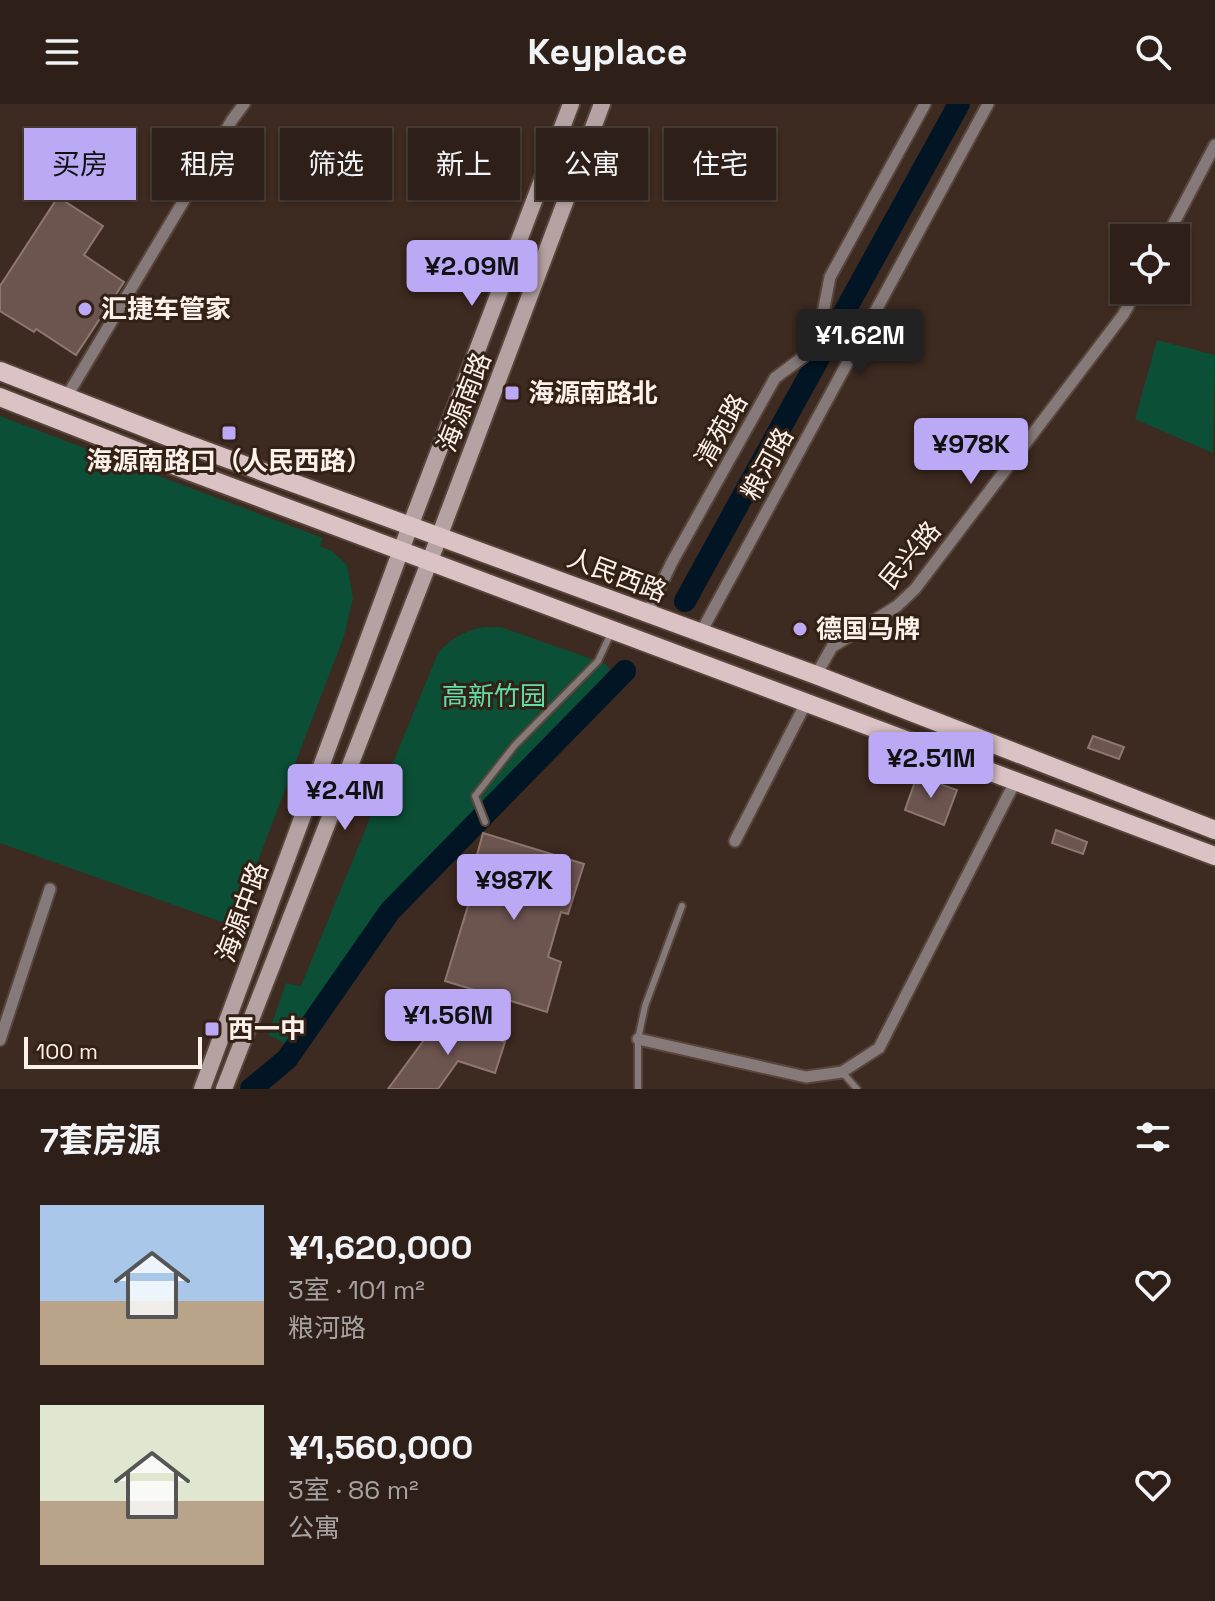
<!DOCTYPE html>
<html lang="zh">
<meta charset="utf-8">
<style>
body{margin:0;font-family:"Space Grotesk","Noto Sans SC",sans-serif;background:#362821;color:#f1f3f6;height:100vh;display:flex;flex-direction:column;font-size:30px;white-space:nowrap}
*{box-sizing:border-box;margin:0}
p{font-size:26px;color:#a7a3a2}
.icon{flex:none;width:44px;height:44px;fill:none;stroke:currentColor;stroke-width:2;stroke-linecap:round;stroke-linejoin:round}
.map{position:relative;height:985px;overflow:hidden}
.details{display:flex;flex-direction:column;background:#2e2018;flex:1}
.details>*{flex:none}
.banner{position:absolute;left:24px;top:24px;width:800px;height:72px;display:flex;gap:16px}
.controls{position:absolute;left:1110px;top:120px;display:grid;gap:16px}
.controls a{display:grid;place-items:center;width:80px;height:80px;border-radius:0px;background:#2e2018;box-shadow:0 2px 6px #0004,0 0 0 2px #493e37;font-size:40px}
.scale{position:absolute;left:24px;bottom:20px;width:178px;box-sizing:border-box;padding-left:8px;border:4px solid #fef1ea;border-top:0;font-size:22px;line-height:28px;white-space:nowrap;color:#fef1ea;-webkit-text-stroke:6px #332116;paint-order:stroke}
.price{position:absolute;translate:-50% -68px;padding:0 18px;border-radius:8px;background:#bca9f5;color:#111;font-size:26px;line-height:52px;filter:drop-shadow(0 2px 4px #0008)}
.price::after{content:'';position:absolute;left:50%;top:48px;width:24px;height:18px;margin-left:-12px;background:inherit;clip-path:polygon(0 0,100% 0,50% 100%)}
.price.on{background:#222;color:#fff}
ul{padding:0;list-style:none}
li{display:flex;align-items:center;gap:24px;height:200px;padding:0 40px}
li span{display:grid;place-items:center;flex:none;width:224px;height:160px;border-radius:0px;color:#555}
li>.icon{margin-inline-start:auto}
span .icon{width:96px;height:96px;fill:#fffc;stroke-width:1}
li b{font-size:34px}
h2{display:flex;justify-content:space-between;align-items:center;height:96px;padding:0 40px;font-size:34px}
.pill{padding:0 28px;border-radius:0px;background:#2e2018;box-shadow:0 2px 6px #0004,0 0 0 2px #493e37;font-size:28px;line-height:72px}
.pill.on{background:#bca9f5;color:#111}
header{display:flex;justify-content:space-between;align-items:center;height:104px;padding:0 40px;background:#2e2018;font-size:36px;font-weight:800}
.map>svg:first-child{display:block}
.green{fill:#0b4f36}
.lines{fill:none;stroke-linecap:round;stroke-linejoin:round}
.river{stroke:#011525;stroke-width:22}
.building{fill:#6c544f;stroke:#8f7670;stroke-width:2}
.service-casing{stroke:#58463c;stroke-width:10}
.minor-casing{stroke:#58463c;stroke-width:15}
.secondary-casing{stroke:#58463c;stroke-width:20}
.primary-casing{stroke:#58463c;stroke-width:22}
.service{stroke:#857979;stroke-width:6}
.minor{stroke:#857979;stroke-width:11}
.secondary{stroke:#b5a2a3;stroke-width:16}
.primary{stroke:#dbc2c4;stroke-width:18}
.poi-dot{fill:#bca9f5;stroke:#332116;stroke-width:3}
.labels{text-anchor:middle;stroke-width:6;stroke-linejoin:round;paint-order:stroke}
.poi-label{font-size:26px;font-weight:bold;fill:#fef1ea;stroke:#332116;text-anchor:start}
.street-label{font-size:26px;fill:#fef1ea;stroke:#332116}
.park-label{font-size:26px;fill:#60dea8;stroke:#332116}
</style>
<header><svg class="icon" aria-label="menu" viewBox="0 0 24 24"><path d="M4 6h16M4 12h16M4 18h16"/></svg>Keyplace<svg class="icon" aria-label="search" viewBox="0 0 24 24"><circle cx="10" cy="10" r="6"/><path d="M15 15l6 6"/></svg></header>
<div class="map">
<svg width="1215" height="985" viewBox="0 0 1215 985">
<rect width="100%" height="100%" fill="#3d2a20"/>
<path class="green" d="M1157 236 1215 251 1213 349 1135 315Z
M0 312 323 434 320 442 332 447 347 461 353 494 344 532 233 822 0 739Z
M483 523H501L606 560 610 566 383 811 291 942 268 931 286 879 301 882 438 549C452 534 463 528 483 523Z"/>
<g class="lines">
<path class="river" d="M685 497 959 0
M251 985 287 955 390 807 625 567"/>
</g>
<path class="building" d="M58 93 103 122 84 151 124 178 76 251 36 225 34 228 0 207V182Z
M1093 632 1124 643 1119 655 1088 644Z
M917 672 957 686 944 721 905 706Z
M1056 726 1087 738 1083 750 1052 739Z
M483 729 584 760 568 810 561 808 548 853 561 858 547 908 445 877 474 782 469 780Z
M438 917 505 938 495 969 458 957 438 985H388Z"/>
<g class="lines">
<defs>
<path id="service" d="M485 718 475 692 515 641 598 557 611 529
M842 968 857 985
M638 985V935L645 902 682 802"/>
<path id="minor" d="M1166 134 1215 41
M67 292 232 16 244 0
M647 510 672 458 775 274 803 253 822 214 830 173 925 0
M700 530 988 0
M816 571 832 543 897 502 915 485 1123 211 1137 186
M735 737 807 597
M638 935 806 973 842 968 879 944 1016 676
M0 936 50 785"/>
<path id="secondary" d="M202 985 401 446 571 0
M224 985 439 433 602 0"/>
<path id="primary" d="M0 267 179 337 816 571 1215 726
M0 293 170 360 1215 752"/>
</defs>
<use href="#service" class="service-casing"/>
<use href="#minor" class="minor-casing"/>
<use href="#secondary" class="secondary-casing"/>
<use href="#primary" class="primary-casing"/>
<use href="#service" class="service"/>
<use href="#minor" class="minor"/>
<use href="#secondary" class="secondary"/>
<use href="#primary" class="primary"/>
</g>
<g class="poi-dot">
<circle cx="85" cy="205" r="8"/>
<rect x="504" y="281" width="16" height="16" rx="4"/>
<rect x="221" y="321" width="16" height="16" rx="4"/>
<circle cx="800" cy="525" r="8"/>
<rect x="204" y="917" width="16" height="16" rx="4"/>
</g>
<g class="labels">
<g class="poi-label">
<text x="101" y="214">汇捷车管家</text>
<text x="528" y="298">海源南路北</text>
<text x="229" y="366" text-anchor="middle">海源南路口（人民西路）</text>
<text x="816" y="534">德国马牌</text>
<text x="228" y="934">西一中</text>
</g>
<g class="street-label">
<text transform="translate(464 298) rotate(-69)" y="9">海源南路</text>
<text transform="translate(721 326) rotate(-61)" y="9">清苑路</text>
<text transform="translate(767 360) rotate(-61)" y="9">粮河路</text>
<text transform="translate(910 451) rotate(-50)" y="9">民兴路</text>
<text transform="translate(617 471) rotate(21)" y="9">人民西路</text>
<text transform="translate(242 808) rotate(-70)" y="9">海源中路</text>
</g>
<g class="park-label">
<text x="494" y="601">高新竹园</text>
</g>
</g>
</svg>
<div class="controls">
<a><svg class="icon" aria-label="locate" viewBox="0 0 24 24"><circle cx="12" cy="12" r="6"/><path d="M12 2v4M12 18v4M2 12h4M18 12h4"/></svg></a>
</div>
<div class="scale">100 m</div>
<b class="price" style="left:472px;top:204px">¥2.09M</b>
<b class="price on" style="left:860px;top:273px">¥1.62M</b>
<b class="price" style="left:971px;top:382px">¥978K</b>
<b class="price" style="left:931px;top:696px">¥2.51M</b>
<b class="price" style="left:345px;top:728px">¥2.4M</b>
<b class="price" style="left:514px;top:818px">¥987K</b>
<b class="price" style="left:448px;top:953px">¥1.56M</b>
<div class="banner">
<a class="pill on">买房</a>
<a class="pill">租房</a>
<a class="pill">筛选</a>
<a class="pill">新上</a>
<a class="pill">公寓</a>
<a class="pill">住宅</a>
</div>
</div>
<section class="details">
<h2>7套房源<svg class="icon" aria-label="filters" viewBox="0 0 24 24"><path d="M4 7h16M4 17h16"/><circle cx="9" cy="7" r="2"/><circle cx="15" cy="17" r="2"/></svg></h2>
<ul>
<li><span style="background:linear-gradient(#a9c7e8 60%,#b9a48a 0)"><svg class="icon" aria-label="home" viewBox="0 0 24 24"><path d="M3 11l9-7 9 7M6 9v11h12V9"/></svg></span><div><b>¥1,620,000</b><p>3室 · 101 m²</p><p>粮河路</p></div><svg class="icon" aria-label="heart" viewBox="0 0 24 24"><path d="M12 20l-8-8c-3-5 5-10 8-4 3-6 11-1 8 4z"/></svg></li>
<li><span style="background:linear-gradient(#dfe7d0 60%,#b9a48a 0)"><svg class="icon" aria-label="home" viewBox="0 0 24 24"><path d="M3 11l9-7 9 7M6 9v11h12V9"/></svg></span><div><b>¥1,560,000</b><p>3室 · 86 m²</p><p>公寓</p></div><svg class="icon" aria-label="heart" viewBox="0 0 24 24"><path d="M12 20l-8-8c-3-5 5-10 8-4 3-6 11-1 8 4z"/></svg></li>
</ul>
</section>
